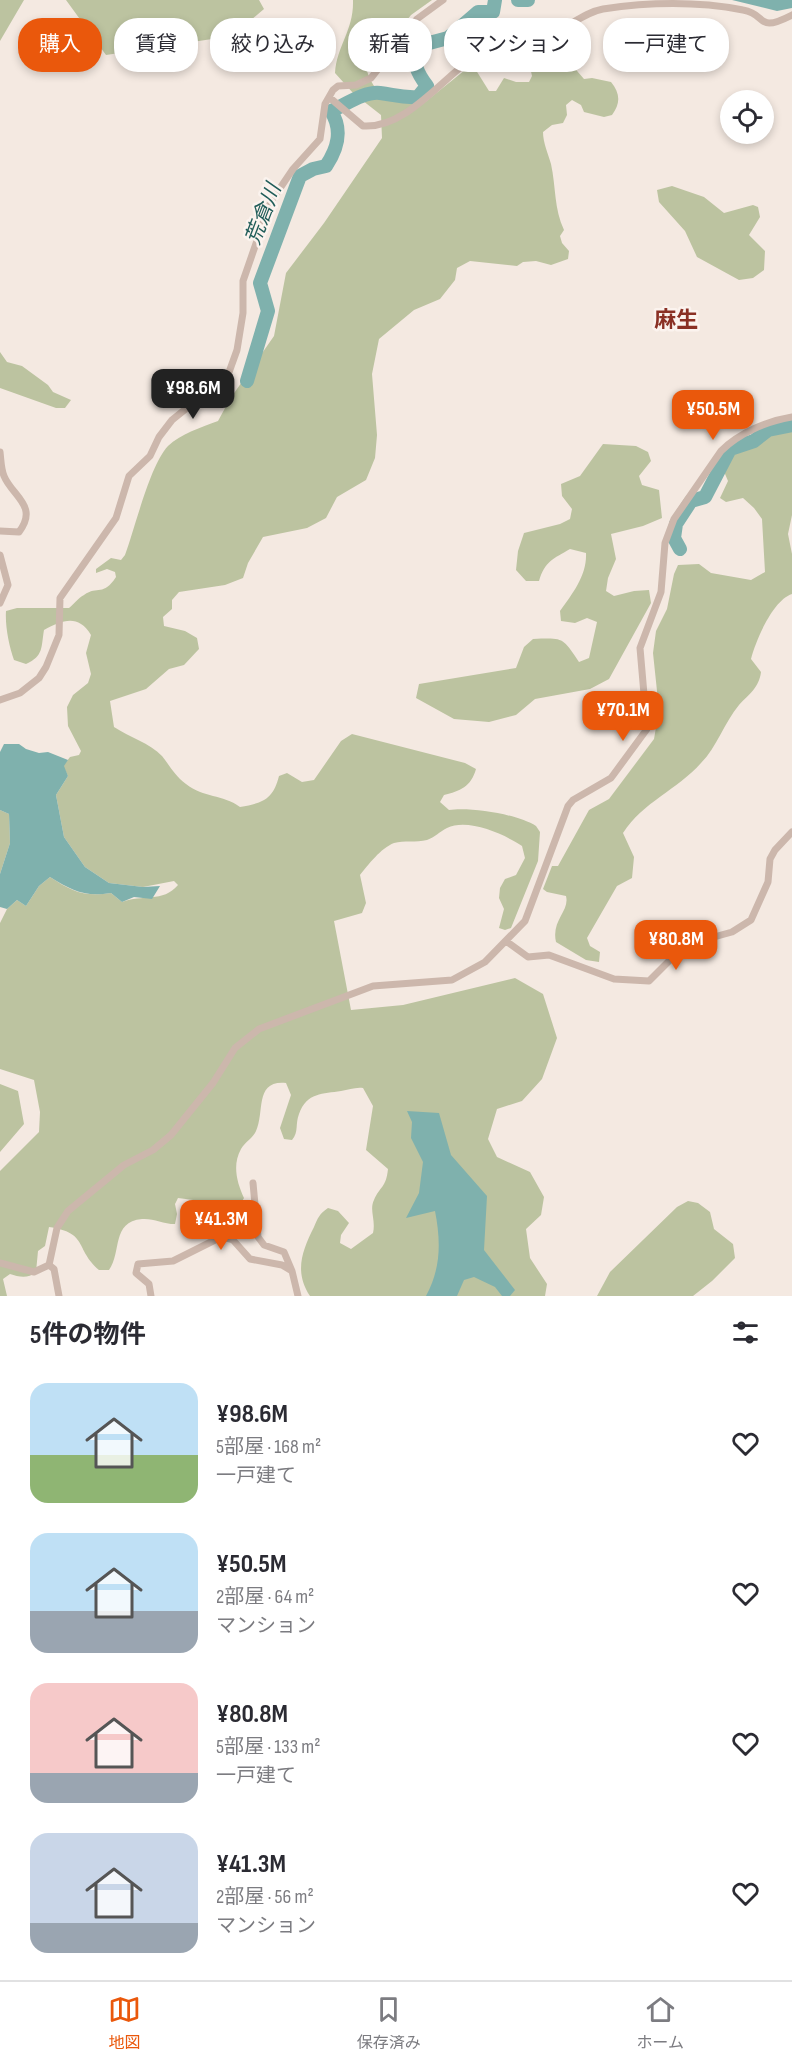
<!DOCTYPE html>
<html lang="ja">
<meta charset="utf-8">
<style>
body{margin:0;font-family:"Sofia Sans Condensed","Noto Sans JP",sans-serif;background:#f7f7f7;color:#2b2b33;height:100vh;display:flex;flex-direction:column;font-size:22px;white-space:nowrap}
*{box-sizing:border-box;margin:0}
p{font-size:20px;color:#7c7c81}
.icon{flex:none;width:33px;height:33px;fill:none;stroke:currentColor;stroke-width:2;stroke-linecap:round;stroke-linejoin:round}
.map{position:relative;height:1296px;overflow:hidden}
.panel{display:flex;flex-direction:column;background:#fff;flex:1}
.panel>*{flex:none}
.banner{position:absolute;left:18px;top:18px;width:756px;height:54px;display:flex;gap:12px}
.tools{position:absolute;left:720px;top:90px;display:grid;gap:12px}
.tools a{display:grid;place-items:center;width:54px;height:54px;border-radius:50%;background:#fff;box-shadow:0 3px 9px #0003;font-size:30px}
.price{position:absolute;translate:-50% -51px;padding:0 14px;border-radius:12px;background:#ea580c;color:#fff;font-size:20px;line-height:39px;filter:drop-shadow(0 2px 3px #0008)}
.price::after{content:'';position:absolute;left:50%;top:36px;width:18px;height:14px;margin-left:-9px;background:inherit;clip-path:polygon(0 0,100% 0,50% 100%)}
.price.selected{background:#222;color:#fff}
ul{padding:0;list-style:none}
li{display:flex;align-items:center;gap:18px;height:150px;padding:0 30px}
li span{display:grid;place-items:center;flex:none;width:168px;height:120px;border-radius:18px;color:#555}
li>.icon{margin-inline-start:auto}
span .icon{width:72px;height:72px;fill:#fffc;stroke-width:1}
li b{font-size:26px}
h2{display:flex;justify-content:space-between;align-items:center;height:72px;padding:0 30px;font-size:26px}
.tag{padding:0 21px;border-radius:24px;background:#fff;box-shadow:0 3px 9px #0003;font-size:21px;line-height:54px}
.tag.selected{background:#ea580c;color:#fff}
.tabs{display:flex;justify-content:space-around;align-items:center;height:84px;border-top:2px solid #e1e1e2;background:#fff;font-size:16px;color:#7c7c81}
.tabs a{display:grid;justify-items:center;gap:3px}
.tabs .selected{color:#ea580c}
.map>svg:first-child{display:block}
.green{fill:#bcc3a0}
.water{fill:#7fb1ad}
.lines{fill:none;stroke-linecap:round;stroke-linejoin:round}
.river{stroke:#7fb1ad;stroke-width:14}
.minor{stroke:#ccb7ac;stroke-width:7}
.labels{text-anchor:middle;stroke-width:5;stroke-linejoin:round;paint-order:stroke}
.water-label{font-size:21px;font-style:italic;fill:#205d59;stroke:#fbf3ee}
.quarter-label{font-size:22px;font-weight:bold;fill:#8a3024;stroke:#fbf3ee}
</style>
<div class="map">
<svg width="792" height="1296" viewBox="0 0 792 1296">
<rect width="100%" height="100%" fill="#f4e9e1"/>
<path class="green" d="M0 0H24L0 41Z
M66 0H259L264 9 232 36 106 55Z
M353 0H432L411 15 367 71C377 102 396 100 424 103L465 70 474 67 489 91H496L504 78 516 82H529L532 76 530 67 521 64 520 58 511 52 519 42 558 38 565 44 571 64 584 79 592 78 611 82C620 93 621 103 612 115L604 117 584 112 581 105 572 100 566 105 567 115 563 123 552 125 543 132C543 143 548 153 551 164 556 187 554 209 564 230L560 236 562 243 569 251 568 259 551 265 536 261 523 262 517 266 470 261 457 268 455 280 440 299 414 310 379 339 372 374 377 435 375 458 366 480 337 497 326 518 307 528 263 537 248 563 243 578 225 585 179 592 172 600V609L163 617 164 626 185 631 197 638 199 649 184 665 169 669 146 689 110 701 114 727C129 737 150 743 162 756 170 766 175 776 186 784 204 798 222 794 240 807 264 803 273 799 279 776L287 773 302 782 314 780 341 741 352 734 465 763 476 769C471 787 460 791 444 795L440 802 449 810C471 807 517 814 536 826L540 832 538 861 511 928 505 930 499 928 504 909 499 898 500 888 505 879 516 875 525 858 522 846C504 834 468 818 447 828 439 832 435 837 427 840 416 843 404 840 394 843 381 848 368 865 360 875L366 903 362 913 334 921 351 1010 403 1005 515 978 543 994 557 1038 542 1079 522 1101 497 1109 488 1139 497 1157 530 1172 544 1197 541 1215 526 1229 530 1258 547 1284 545 1296H310C294 1272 302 1251 314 1227 318 1218 319 1214 328 1208L338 1211 349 1223 341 1235 340 1243 351 1249 373 1233C376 1220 369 1210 374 1200 380 1186 386 1188 388 1169L366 1150 373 1106 363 1088C355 1087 349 1090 341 1091 323 1094 307 1092 299 1114 295 1124 299 1132 292 1140L284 1139 280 1128 291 1095 286 1083C254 1080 265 1112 256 1131 253 1138 245 1142 241 1149 232 1165 237 1183 244 1198L238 1208 225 1214 213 1211 201 1201 178 1198 175 1204 177 1214 175 1224C163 1224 153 1218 142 1219 111 1222 122 1252 109 1270H99C74 1248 89 1233 49 1227L45 1246 38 1251 36 1272C28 1279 19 1277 10 1274L3 1279 7 1296H0V1171L39 1132 40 1112 34 1080 0 1069V923L7 909 17 900 26 906 39 886 50 877C73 892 84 897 111 893L122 902C142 894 163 903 178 885L174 881 143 887 109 883 85 867 64 837 56 795 68 776 63 766 70 757 79 755 81 751 68 726 67 707 73 695 88 683 91 674 86 653 91 635C78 614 63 620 44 630 41 647 44 656 26 664L14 660C9 646 5 626 6 611L17 608H69C74 604 78 598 84 595 98 585 103 597 116 577L115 572 107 569 96 573V569L111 558 121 560 125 555C135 528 150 465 168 446 180 434 202 427 218 421L230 399 274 336 286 273 324 223 382 138 381 115 353 93 335 73C337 45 354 30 353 0Z
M672 186 704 197 724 213 753 205 758 207 760 217 749 235 765 251 764 270 753 278 739 280 697 257 685 231 659 202 657 190Z
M0 352 7 362 22 366 48 385 53 392 71 400 65 408H56L0 388Z
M792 428V515L788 534 792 554V594C773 600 756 640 751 659L761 672C759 688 749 694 739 705 724 723 717 747 701 763 677 790 643 802 623 833L634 857 632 878 617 886 587 938 590 946 600 952 599 962 586 960 556 942C551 920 570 911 566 896L547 892 543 889 552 866H558L589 810 609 799 654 739 659 710 653 653 656 631 667 609 674 574 678 565 699 564 711 573 751 580 765 572 762 519 754 508 743 498 726 502 720 498 728 481 723 469 736 452 754 445 768 434Z
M603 444 636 446 648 452 651 461 639 476 642 485 659 490 662 518 643 526 611 534 616 559 608 578 606 591 614 596 634 591 649 590 651 603 609 679 590 689 535 699 516 715 489 722 454 719 416 698 419 684 516 668 524 647 533 639C564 638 562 637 579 662L589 658 597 622 587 618 575 623 561 621 560 611C573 593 587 575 586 553L570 549C553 559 545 561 539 581H526L516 570 518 551 524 533 560 524 570 519 572 509 562 496 561 484 580 476Z
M0 810 9 814 10 843 0 874Z
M0 1084 18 1091 24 1124 0 1152Z
M688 1201 698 1203 710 1212 714 1229 733 1244 735 1258 712 1281 693 1296H597L610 1272 677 1207Z"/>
<path class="water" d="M732 0H792V8L777 11Z
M4 744H19L26 749 39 753 48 752 68 760 64 766 68 776 56 795 64 837 85 867 109 883 143 887 160 886 152 899 134 897 122 902 111 893C84 897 73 891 50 877L39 886 26 906 17 900 7 909 0 907V874L10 843 9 814 0 810V752Z
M407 1111 439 1113 451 1155 487 1196 484 1250 515 1290 510 1296H502L495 1287 474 1277 464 1280 457 1296H426C441 1268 441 1242 435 1211L406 1218 419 1193 423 1162 411 1138 412 1122Z"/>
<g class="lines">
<path class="river" d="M518 0H528
M247 381 268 311 260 283 300 176 313 169 326 166C338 148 343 130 331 111 345 105 365 91 380 93 395 95 402 98 418 97L427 86C418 74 411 62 418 46L448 38 478 12H493L495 0
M680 549 674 538 676 524 691 501 705 497 730 449 754 441 768 430 792 425"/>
<path class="minor" d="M329 97 363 126C409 129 446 72 484 50 496 44 509 38 523 37 528 37 535 39 541 37 563 33 581 13 603 9 650 2 696 1 743 10 768 14 755 34 792 15
M0 452C1 460 1 469 4 476 12 496 39 506 19 532L0 531
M0 555 8 585 0 603
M0 700 20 693 39 678 46 667 59 635 60 598 116 518 129 476 150 456 159 437 172 420 228 375 237 350 243 313V281L270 203 293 169 320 139 325 104 333 90 338 86 356 85 371 78 417 19 443 0
M506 941 528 957 549 955 614 979 649 981 685 945 732 932 751 920 768 882 770 859 775 850 792 832
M253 1183 258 1237 264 1245 284 1252 292 1271
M0 1263 34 1272 49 1265
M49 1265 57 1228 68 1211 124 1165 153 1150 171 1135 213 1083 235 1048 259 1029 373 986 452 980 485 962 525 921 568 806 573 800 611 778 647 729 640 648 661 592 665 543 674 519 721 451C739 433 767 421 792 417
M49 1265 54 1269 59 1296
M151 1296 149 1284 136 1273 138 1264 173 1261 217 1239 226 1238 233 1240 250 1259 282 1265 292 1271 298 1296"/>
</g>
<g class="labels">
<g class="water-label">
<text transform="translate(263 214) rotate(-69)" y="7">荒倉川</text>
</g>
<g class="quarter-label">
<text x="676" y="327">麻生</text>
</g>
</g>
</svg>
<div class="tools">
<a><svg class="icon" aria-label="locate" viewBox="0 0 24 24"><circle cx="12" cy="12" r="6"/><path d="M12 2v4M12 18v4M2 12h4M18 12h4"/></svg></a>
</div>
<b class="price selected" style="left:193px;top:420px">¥98.6M</b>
<b class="price" style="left:713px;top:441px">¥50.5M</b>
<b class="price" style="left:623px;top:742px">¥70.1M</b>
<b class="price" style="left:676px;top:971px">¥80.8M</b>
<b class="price" style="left:221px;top:1251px">¥41.3M</b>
<div class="banner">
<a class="tag selected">購入</a>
<a class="tag">賃貸</a>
<a class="tag">絞り込み</a>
<a class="tag">新着</a>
<a class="tag">マンション</a>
<a class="tag">一戸建て</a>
</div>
</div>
<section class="panel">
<h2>5件の物件<svg class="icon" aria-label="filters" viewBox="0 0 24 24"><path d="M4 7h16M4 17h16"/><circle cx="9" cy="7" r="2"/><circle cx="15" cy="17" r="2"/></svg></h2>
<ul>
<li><span style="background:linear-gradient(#bfe0f5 60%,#8fb573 0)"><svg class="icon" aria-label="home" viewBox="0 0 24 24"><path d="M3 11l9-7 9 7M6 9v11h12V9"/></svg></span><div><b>¥98.6M</b><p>5部屋 · 168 m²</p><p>一戸建て</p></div><svg class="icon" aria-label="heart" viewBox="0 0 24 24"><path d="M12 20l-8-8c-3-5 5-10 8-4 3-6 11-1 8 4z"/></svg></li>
<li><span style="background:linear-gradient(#bfe0f5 65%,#9aa5b1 0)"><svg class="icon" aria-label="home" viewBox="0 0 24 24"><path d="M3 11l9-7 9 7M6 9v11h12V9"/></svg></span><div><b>¥50.5M</b><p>2部屋 · 64 m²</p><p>マンション</p></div><svg class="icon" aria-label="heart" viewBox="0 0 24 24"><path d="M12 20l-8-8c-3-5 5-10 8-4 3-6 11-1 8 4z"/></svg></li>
<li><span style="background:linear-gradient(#f6c9c9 75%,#9aa5b1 0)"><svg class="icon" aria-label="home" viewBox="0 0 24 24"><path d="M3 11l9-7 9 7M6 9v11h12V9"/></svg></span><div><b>¥80.8M</b><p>5部屋 · 133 m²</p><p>一戸建て</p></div><svg class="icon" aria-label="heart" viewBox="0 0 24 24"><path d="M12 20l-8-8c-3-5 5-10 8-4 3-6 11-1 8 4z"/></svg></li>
<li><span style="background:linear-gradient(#c9d6e8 75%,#9aa5b1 0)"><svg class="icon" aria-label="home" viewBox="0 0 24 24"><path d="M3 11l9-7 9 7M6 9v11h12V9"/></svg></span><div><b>¥41.3M</b><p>2部屋 · 56 m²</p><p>マンション</p></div><svg class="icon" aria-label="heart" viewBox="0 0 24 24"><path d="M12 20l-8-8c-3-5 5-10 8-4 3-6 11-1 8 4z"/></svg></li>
</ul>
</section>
<nav class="tabs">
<a class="selected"><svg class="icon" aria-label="map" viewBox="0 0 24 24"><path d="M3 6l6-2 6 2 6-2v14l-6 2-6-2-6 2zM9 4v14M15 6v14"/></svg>地図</a>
<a><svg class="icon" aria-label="saved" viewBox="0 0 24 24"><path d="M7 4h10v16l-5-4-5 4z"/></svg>保存済み</a>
<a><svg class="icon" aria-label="home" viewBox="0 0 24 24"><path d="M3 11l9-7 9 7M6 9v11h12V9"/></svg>ホーム</a>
</nav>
